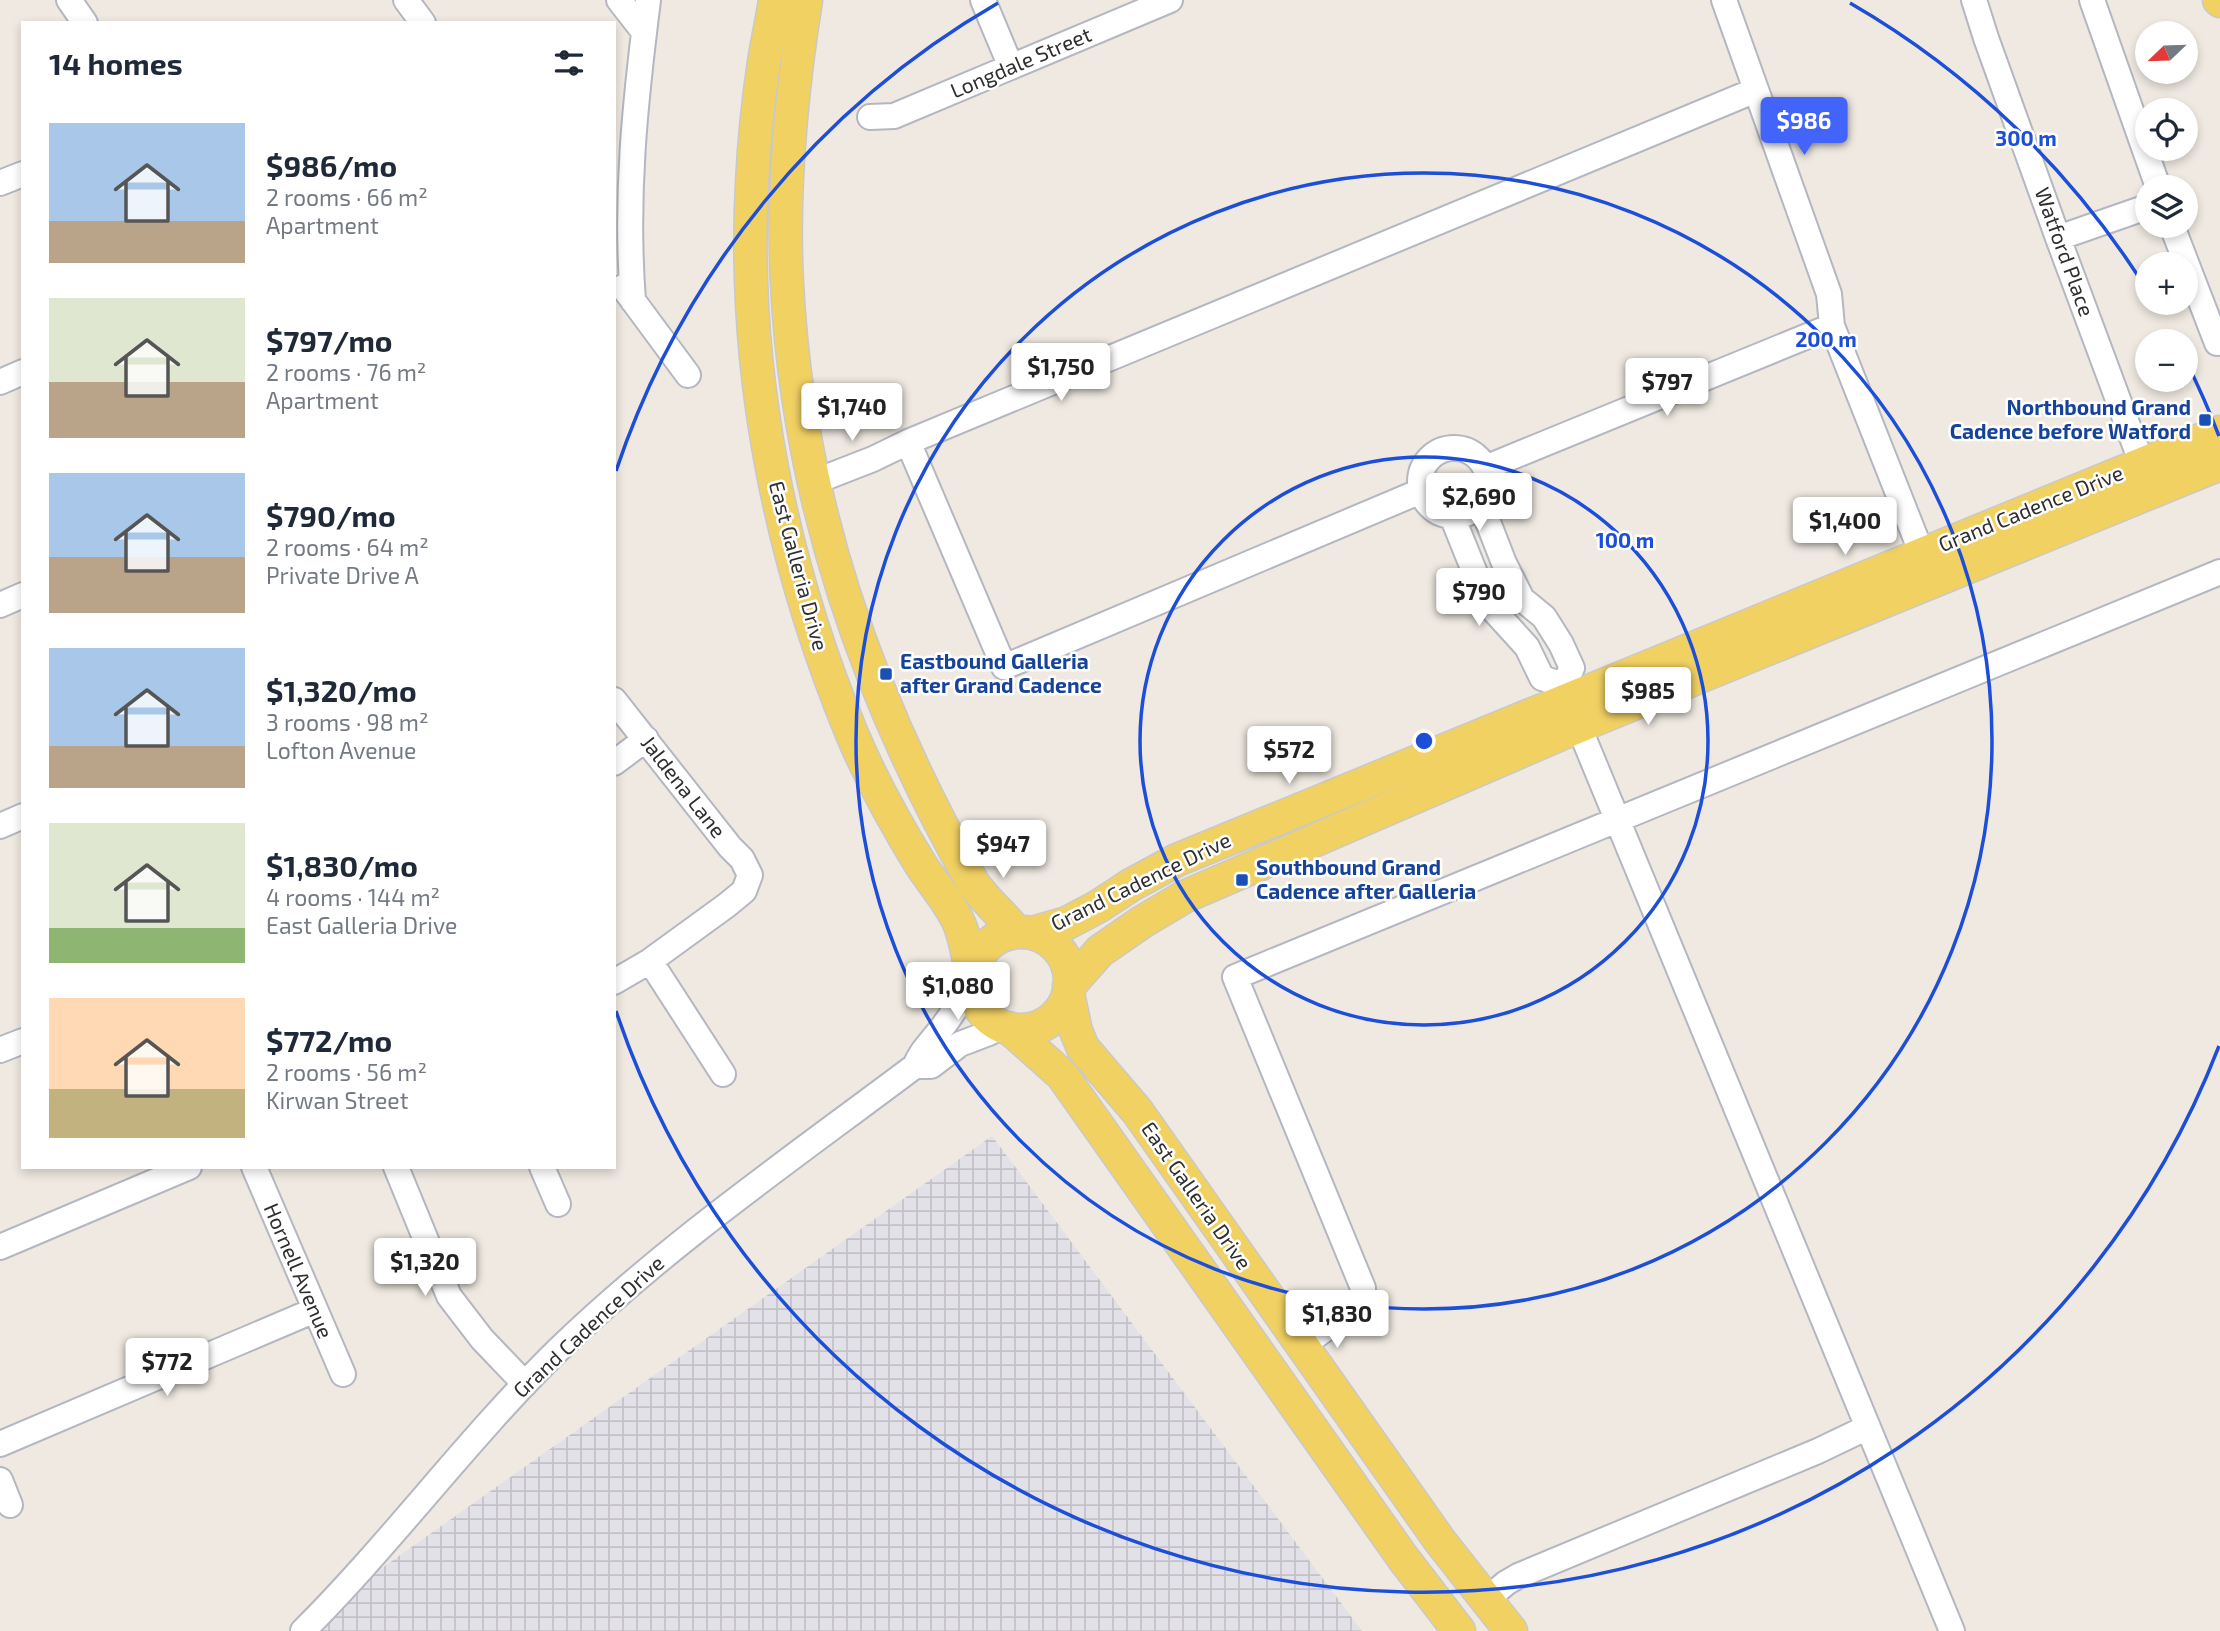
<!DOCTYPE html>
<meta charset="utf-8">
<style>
body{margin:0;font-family:"Exo 2",sans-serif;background:#f6f6f7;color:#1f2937;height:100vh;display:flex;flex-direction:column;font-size:26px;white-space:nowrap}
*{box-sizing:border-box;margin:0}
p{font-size:23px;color:#747a83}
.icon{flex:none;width:38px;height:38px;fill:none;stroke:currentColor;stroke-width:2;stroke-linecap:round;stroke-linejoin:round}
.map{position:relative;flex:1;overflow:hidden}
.side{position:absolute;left:21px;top:21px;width:595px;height:1148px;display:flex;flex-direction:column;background:#fff;border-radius:0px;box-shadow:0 4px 10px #0003}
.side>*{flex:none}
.needle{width:46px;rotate:247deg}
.tools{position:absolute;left:2135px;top:21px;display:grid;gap:14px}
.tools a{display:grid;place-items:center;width:63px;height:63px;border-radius:50%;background:#fff;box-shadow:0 4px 10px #0003;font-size:35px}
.price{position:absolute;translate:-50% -60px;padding:0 16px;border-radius:7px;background:#fff;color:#222;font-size:23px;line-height:46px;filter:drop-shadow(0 2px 4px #0008)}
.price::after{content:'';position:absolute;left:50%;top:42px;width:21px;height:16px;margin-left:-10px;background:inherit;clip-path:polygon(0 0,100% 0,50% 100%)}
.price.on{background:#4264fb;color:#fff}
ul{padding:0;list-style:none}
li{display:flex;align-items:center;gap:21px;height:175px;padding:0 28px}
li span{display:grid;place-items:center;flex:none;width:196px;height:140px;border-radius:0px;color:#555}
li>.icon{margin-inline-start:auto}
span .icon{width:84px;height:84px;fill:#fffc;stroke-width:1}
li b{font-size:30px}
h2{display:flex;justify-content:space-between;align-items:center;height:84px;padding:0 28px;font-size:30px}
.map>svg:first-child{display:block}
.industrial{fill:url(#industrial-grid)}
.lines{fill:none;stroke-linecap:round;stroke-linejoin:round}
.minor-casing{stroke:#b4b7c1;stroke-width:28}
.major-casing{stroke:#c9c9c9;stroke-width:35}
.minor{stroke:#fff;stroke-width:24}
.major{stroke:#f2d163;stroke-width:32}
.ring{fill:none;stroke:#1d4ed8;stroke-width:3.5}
.transit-dot{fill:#1a4fb4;stroke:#fff;stroke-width:2.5}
.labels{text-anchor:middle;stroke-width:5;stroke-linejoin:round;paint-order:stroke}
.street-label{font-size:21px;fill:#2e2e2e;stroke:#fff}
.transit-label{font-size:21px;font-weight:bold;fill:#164399;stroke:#fff;text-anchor:start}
.centre{fill:#1d4ed8;stroke:#fff;stroke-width:3.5}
.ring-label{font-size:21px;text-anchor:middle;font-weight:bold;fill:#1d4ed8;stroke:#fff;stroke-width:5;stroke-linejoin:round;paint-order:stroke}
</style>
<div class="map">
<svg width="2220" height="1631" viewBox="0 0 2220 1631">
<defs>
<pattern id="industrial-grid" width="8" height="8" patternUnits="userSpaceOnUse" patternTransform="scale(1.75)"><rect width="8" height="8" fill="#e3e1e8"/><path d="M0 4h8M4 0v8" fill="none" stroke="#c3c1c7"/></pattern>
</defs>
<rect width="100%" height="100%" fill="#efe9e1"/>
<path class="industrial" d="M992 1136 1362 1631H293Z"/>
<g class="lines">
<defs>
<path id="minor" d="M69 0 85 23
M406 0 423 23
M619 0 644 32
M983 0 1011 67
M1724 0 1829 294 1832 326 1922 554
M1974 0 1986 38 2058 238 2142 464
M2092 0 2158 187
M870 117 894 116 1170 0
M0 183 23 174
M2172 226 2217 343
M2058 238 2147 207
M623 287 688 375
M633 301C625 196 635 103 648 0
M0 382 23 372
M1420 482a34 34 0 1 1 68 0a34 34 0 1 1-68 0Z
M1485 468 1832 326
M814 482 873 459 908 442
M1421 491 1004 667 908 442 1756 90
M1481 504 1504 563 1522 599 1544 617 1561 644 1572 668 1563 685
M1452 516 1487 603 1527 647 1542 678 1563 685 1568 699
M0 605 23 595
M614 700 730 847 742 859 750 875 744 891 727 905 650 961 614 982
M1579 727 1952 1631
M614 763 646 739
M0 826 23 816
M650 961 723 1074
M0 1050 23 1041
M915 1066H931L960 1044 989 1033 1001 1025
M254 1167 343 1374
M396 1167 449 1296 482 1339 525 1384
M542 1167 558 1204
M0 1247 189 1167
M1302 1346 1355 1307 1363 1295V1288L1235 977 2220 572
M0 1444 315 1310
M0 1480 10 1505
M1485 1601 1506 1583 1518 1576 1818 1451 1868 1427
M303 1631C393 1541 468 1438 559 1349 668 1244 794 1157 915 1066 921 1051 931 1042 941 1029 953 1014 962 998 971 981"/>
<path id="major" d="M775 0C772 21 767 42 764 62 758 102 754 143 752 183 742 372 780 560 852 734 871 779 895 823 921 865 932 882 947 899 956 917 965 933 967 955 972 973
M806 0C791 94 782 189 787 284 798 500 867 696 973 883 986 901 1002 915 1016 931
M2219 0 2220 1
M972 981a49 49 0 1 1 98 0a49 49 0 1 1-98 0Z
M1032 933 1067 923 1099 906 1131 885 1177 860 2220 432
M1069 986 1100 951 1142 922 1184 897 1577 727 2220 464
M1068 994 1076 1031 1083 1048 1137 1111 1440 1541 1511 1631
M1009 1028 1062 1075 1403 1558 1459 1631"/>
</defs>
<use href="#minor" class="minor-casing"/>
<use href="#major" class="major-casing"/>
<use href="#minor" class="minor"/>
<use href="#major" class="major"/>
</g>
<g class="ring">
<circle cx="1424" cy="741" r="284"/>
<circle cx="1424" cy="741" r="568"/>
<path d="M2219 1046A852 852 0 0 1 616 1011M616 471A852 852 0 0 1 998 3M1850 3A852 852 0 0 1 2147 290M2186 361A852 852 0 0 1 2219 436"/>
</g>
<g class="transit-dot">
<rect x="2198" y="413" width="14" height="14" rx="3.5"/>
<rect x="879" y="667" width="14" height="14" rx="3.5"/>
<rect x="1235" y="873" width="14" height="14" rx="3.5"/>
</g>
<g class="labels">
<g class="street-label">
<text transform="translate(1021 63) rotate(-23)" y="7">Longdale Street</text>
<text transform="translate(2064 252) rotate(70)" y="7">Watford Place</text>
<text transform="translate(2031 509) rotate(-22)" y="7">Grand Cadence Drive</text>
<text transform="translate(798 566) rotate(75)" y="7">East Galleria Drive</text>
<text transform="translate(683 787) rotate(52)" y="7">Jaldena Lane</text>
<text transform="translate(1141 882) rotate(-26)" y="7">Grand Cadence Drive</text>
<text transform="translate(1196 1196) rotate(55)" y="7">East Galleria Drive</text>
<text transform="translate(298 1271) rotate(67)" y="7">Hornell Avenue</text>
<text transform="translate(589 1327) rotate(-43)" y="7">Grand Cadence Drive</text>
</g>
<g class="transit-label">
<text x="2191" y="415" text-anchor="end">Northbound Grand<tspan x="2191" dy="24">Cadence before Watford</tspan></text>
<text x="900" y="669">Eastbound Galleria<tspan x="900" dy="24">after Grand Cadence</tspan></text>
<text x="1256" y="875">Southbound Grand<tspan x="1256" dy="24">Cadence after Galleria</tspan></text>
</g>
</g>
<circle cx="1424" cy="741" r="10" class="centre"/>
<g class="ring-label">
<text x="2026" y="146">300 m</text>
<text x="1826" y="347">200 m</text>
<text x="1625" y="548">100 m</text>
</g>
</svg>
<div class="tools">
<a><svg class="needle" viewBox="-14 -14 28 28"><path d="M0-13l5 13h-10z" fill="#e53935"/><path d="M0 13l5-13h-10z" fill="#747a83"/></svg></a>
<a><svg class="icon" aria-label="locate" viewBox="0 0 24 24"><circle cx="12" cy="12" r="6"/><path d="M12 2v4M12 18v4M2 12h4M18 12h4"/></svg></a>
<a><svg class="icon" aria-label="layers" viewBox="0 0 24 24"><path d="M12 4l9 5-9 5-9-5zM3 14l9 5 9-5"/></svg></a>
<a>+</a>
<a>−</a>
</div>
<b class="price on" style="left:1804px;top:157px">$986</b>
<b class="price" style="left:1061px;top:403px">$1,750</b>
<b class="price" style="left:1667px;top:418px">$797</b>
<b class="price" style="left:852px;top:443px">$1,740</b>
<b class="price" style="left:1479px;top:533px">$2,690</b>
<b class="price" style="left:1845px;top:557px">$1,400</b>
<b class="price" style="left:1479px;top:628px">$790</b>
<b class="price" style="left:1648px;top:727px">$985</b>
<b class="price" style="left:1289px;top:786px">$572</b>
<b class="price" style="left:1003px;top:880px">$947</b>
<b class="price" style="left:958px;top:1022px">$1,080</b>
<b class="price" style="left:425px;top:1298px">$1,320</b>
<b class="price" style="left:1337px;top:1350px">$1,830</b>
<b class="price" style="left:167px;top:1398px">$772</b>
<section class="side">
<h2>14 homes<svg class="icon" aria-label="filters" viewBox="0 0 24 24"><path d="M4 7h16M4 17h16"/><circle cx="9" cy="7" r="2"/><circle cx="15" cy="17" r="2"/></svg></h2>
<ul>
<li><span style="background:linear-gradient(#a9c7e8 70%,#b9a48a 0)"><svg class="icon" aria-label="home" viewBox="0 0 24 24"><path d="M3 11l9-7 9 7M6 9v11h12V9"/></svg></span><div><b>$986/mo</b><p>2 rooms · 66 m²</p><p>Apartment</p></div></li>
<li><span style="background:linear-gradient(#dfe7d0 60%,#b9a48a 0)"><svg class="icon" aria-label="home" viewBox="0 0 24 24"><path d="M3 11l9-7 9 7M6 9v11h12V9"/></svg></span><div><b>$797/mo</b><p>2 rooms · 76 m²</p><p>Apartment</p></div></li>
<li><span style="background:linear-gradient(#a9c7e8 60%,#b9a48a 0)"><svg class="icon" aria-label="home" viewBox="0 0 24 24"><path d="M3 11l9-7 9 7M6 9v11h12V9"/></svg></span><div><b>$790/mo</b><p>2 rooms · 64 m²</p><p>Private Drive A</p></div></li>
<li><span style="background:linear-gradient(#a9c7e8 70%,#b9a48a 0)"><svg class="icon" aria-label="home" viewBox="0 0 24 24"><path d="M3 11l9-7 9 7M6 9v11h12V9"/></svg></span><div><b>$1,320/mo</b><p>3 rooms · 98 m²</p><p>Lofton Avenue</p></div></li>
<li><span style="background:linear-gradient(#dfe7d0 75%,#8fb573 0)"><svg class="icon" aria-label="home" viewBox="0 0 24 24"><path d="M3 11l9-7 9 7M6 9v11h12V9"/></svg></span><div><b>$1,830/mo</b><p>4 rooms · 144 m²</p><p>East Galleria Drive</p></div></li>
<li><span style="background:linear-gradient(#ffd9b3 65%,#c2b280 0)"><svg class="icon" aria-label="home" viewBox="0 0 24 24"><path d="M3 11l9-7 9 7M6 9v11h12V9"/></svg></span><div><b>$772/mo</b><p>2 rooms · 56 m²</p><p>Kirwan Street</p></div></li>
</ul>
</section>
</div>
